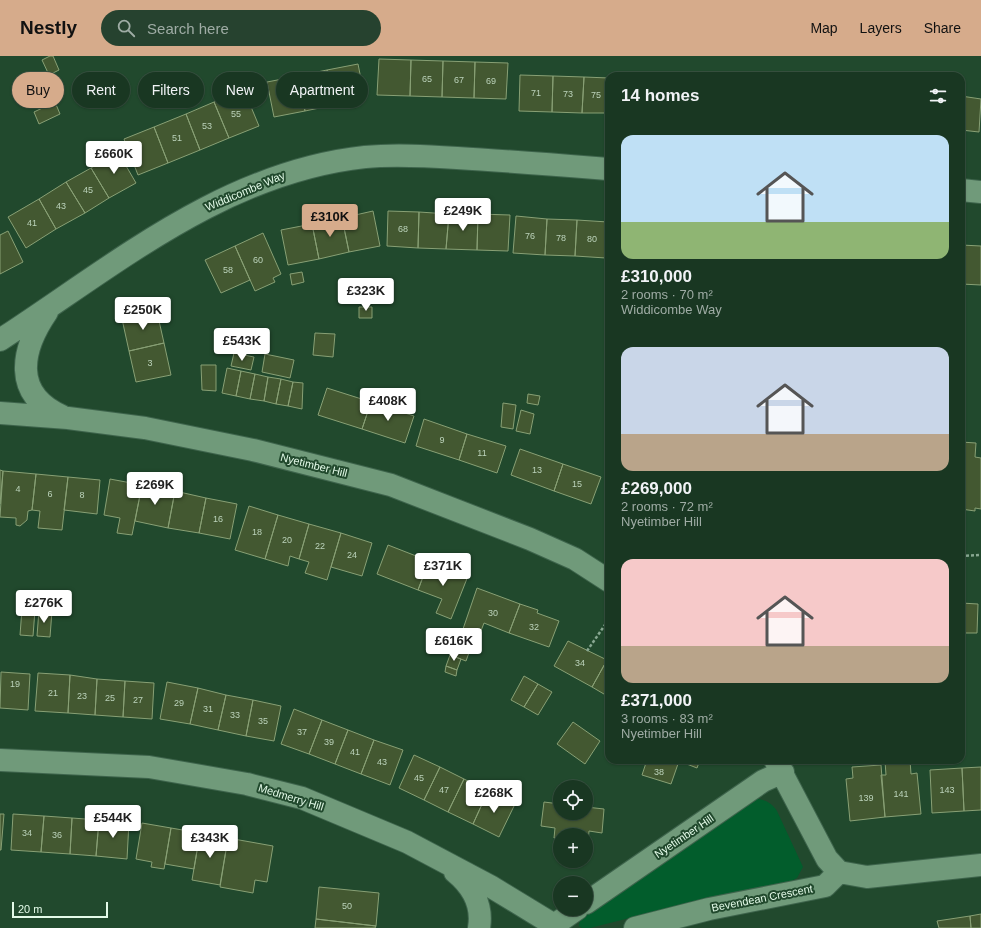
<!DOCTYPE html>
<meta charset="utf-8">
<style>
body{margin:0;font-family:Arial,sans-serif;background:#26422f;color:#f1f3f6;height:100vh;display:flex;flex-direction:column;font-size:15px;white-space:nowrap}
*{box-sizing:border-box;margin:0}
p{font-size:13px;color:#9faca5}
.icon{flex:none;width:22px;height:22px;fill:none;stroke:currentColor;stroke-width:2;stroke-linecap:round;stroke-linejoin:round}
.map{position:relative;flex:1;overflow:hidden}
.panel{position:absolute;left:605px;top:16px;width:360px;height:692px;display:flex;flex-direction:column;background:#193722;border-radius:12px;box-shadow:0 1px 3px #0004,0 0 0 1px #375140}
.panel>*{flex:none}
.guide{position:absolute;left:12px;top:16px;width:380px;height:36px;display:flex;gap:8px}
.fabs{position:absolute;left:553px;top:724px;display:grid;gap:8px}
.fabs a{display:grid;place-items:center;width:40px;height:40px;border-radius:50%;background:#193722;box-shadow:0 1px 3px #0004,0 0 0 1px #375140;font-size:20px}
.scale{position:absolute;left:12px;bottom:10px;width:96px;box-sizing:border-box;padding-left:4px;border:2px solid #e3fae8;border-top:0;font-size:11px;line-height:14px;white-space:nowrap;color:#e3fae8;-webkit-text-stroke:3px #21492d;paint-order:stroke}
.price{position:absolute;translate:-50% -34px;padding:0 9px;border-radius:4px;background:#fff;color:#222;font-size:13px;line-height:26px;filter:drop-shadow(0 1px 2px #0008)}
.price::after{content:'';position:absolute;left:50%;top:24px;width:12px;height:9px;margin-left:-6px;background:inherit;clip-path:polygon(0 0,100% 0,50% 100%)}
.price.selected{background:#d6ab8b;color:#111}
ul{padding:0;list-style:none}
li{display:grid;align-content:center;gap:8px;height:212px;padding:0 16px}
li span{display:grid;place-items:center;height:124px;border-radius:12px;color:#555}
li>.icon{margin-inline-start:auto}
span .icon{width:72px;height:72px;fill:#fffc;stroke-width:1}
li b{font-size:17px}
h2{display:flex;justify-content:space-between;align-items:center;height:48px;padding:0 16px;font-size:17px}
.pill{padding:0 14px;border-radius:18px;background:#193722;box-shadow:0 1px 3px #0004,0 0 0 1px #375140;font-size:14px;line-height:36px}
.pill.selected{background:#d6ab8b;color:#111}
header{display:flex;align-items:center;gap:24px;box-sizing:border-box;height:56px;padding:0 20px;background:#d6ab8b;color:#111}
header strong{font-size:19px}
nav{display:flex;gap:22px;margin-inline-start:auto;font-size:14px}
.search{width:280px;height:36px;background:#26422f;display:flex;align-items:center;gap:10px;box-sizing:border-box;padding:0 14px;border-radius:22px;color:#9faca5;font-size:15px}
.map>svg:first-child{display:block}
.green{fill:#025d2c}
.building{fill:#435831;stroke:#88a075}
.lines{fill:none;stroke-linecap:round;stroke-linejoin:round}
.minor-casing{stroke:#3e644c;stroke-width:24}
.path{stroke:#88a791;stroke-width:2.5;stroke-dasharray:3 2;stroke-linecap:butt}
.minor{stroke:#709a7a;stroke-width:22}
.labels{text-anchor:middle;stroke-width:4;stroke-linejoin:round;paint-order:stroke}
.number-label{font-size:9px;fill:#bbd2ba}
.street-label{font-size:11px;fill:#e3fae8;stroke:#21492d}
</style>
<header>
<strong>Nestly</strong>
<div class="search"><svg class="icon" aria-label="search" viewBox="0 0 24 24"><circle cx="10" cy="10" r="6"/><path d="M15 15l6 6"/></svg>Search here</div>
<nav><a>Map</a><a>Layers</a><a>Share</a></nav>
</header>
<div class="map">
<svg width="981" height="872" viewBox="0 0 981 872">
<rect width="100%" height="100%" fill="#21492d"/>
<path class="green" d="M755 743C764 743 772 747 777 755L803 811 797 822 790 826 673 851 590 872H582L579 870 580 862Z"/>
<path class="building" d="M50 0H53L59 14 49 19 42 4Z
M379 3 411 4 410 40 377 39Z
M411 4 443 5 442 41 410 40Z
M443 5 475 6 474 42 442 41Z
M475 6 508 7 506 43 474 42Z
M358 8 365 43 334 49 327 14Z
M327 14 334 49 305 55 298 20Z
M520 19 553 20 552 56 519 55Z
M298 20 305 55 274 61 267 26Z
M553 20 584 21 582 57 552 56Z
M584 21 609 22V57H582Z
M244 34 259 70 229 82 214 46Z
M961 40 981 43 979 76 961 74Z
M55 46 60 58 39 68 34 56Z
M214 46 229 82 200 94 186 58Z
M186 58 200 94 168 107 154 71Z
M154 71 168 107 138 119 124 83Z
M118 96 136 127 109 142 91 112Z
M91 112 109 142 85 157 66 126Z
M66 126 85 157 56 173 39 143Z
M39 143 56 173 26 192 8 161Z
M373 155 380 190 349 196 342 162Z
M388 155 419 156 418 192 387 190Z
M419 156 449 158 446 193 418 192Z
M449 158H478L477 194 446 193Z
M478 158 510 159 508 195 477 194Z
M516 160 547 163 545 199 513 197Z
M342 162 349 196 319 203 312 168Z
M547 163 577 164 575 200 545 199Z
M577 164 608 166 606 202 575 200Z
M608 166H609V202H606Z
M312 168 319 203 288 209 281 174Z
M8 175 23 206 0 218V179Z
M263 177 281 218 273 222 275 226 255 235 235 190Z
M961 189 981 190V229L961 228Z
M235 190 250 224 221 237 205 204Z
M302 216 304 226 292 229 290 218Z
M147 242 149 254 126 258 123 247Z
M359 251H372V262H359Z
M157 256 164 287 129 295 122 263Z
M315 277 335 278 333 301 313 299Z
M164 287 171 319 136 326 129 295Z
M234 297 254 301 251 314 231 310Z
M265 298 294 304 290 322 262 316Z
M201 309H216V335L202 334Z
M227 312 241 315 236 340 222 337Z
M241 315 255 318 250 343 236 340Z
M255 318 268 321 264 345 250 343Z
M268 321 281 323 276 348 264 345Z
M281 323 293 326 288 350 276 348Z
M293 326 303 327 302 353 288 350Z
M327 332 371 346 362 373 318 359Z
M528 338 540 340 538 349 527 347Z
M371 346 414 360 405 387 362 373Z
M503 347 516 349 513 373 501 371Z
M521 354 534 358 530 378 516 375Z
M424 363 467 378 459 404 416 390Z
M467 378 506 390 497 417 459 404Z
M961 386 976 387 975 401 981 402V453L975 452V455L961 453Z
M520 393 563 408 554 435 511 419Z
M563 408 601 421 591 448 554 435Z
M0 414 3 415 0 448Z
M3 415 36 418 32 454 28 455 27 464 20 470 16 469V462L0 461Z
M36 418 68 421 62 474 38 472 40 455 32 454Z
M68 421 100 424 97 458 64 454Z
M110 423 142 429 132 479 117 477 120 462 104 459Z
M142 429 175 435 168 472 135 465Z
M175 435 206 442 199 477 168 472Z
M206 442 237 448 230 483 199 477Z
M249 450 278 459 265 503 235 494Z
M278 459 309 468 299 503 290 500 288 510 265 503Z
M309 468 341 477 327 524 305 517 309 506 299 503Z
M341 477 372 487 362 520 331 511Z
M388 489 429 505 418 534 377 518Z
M429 505 468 520 451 563 436 557 442 543 418 534Z
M477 532 520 548 509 577 484 567 479 580 463 573Z
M961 547 978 548 977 577H961Z
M520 548 538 554 537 557 559 565 549 591 509 577Z
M22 553 35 554 33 580 20 579Z
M39 554 52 555 50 581 37 580Z
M568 585 607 604 592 631 554 610Z
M455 586 471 591 466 605 450 599Z
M450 599 461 603 457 614 446 610Z
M607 604 609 605V641L592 631Z
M446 610 457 614 456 620 445 616Z
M1 616 30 618 28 654 0 652Z
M38 617 70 619 68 657 35 655Z
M70 619 97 623 95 659 68 657Z
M524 620 538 628 524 651 511 644Z
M97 623 125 625 123 661 95 659Z
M125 625 154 627 152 663 123 661Z
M167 626 198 632 190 668 160 663Z
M538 628 552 636 538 659 524 651Z
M198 632 226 639 218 674 190 668Z
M226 639 253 644 246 680 218 674Z
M253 644 281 650 274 685 246 680Z
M294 653 322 664 309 698 281 688Z
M322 664 348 674 335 708 309 698Z
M573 666 600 685 585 708 557 688Z
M348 674 374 684 361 718 335 708Z
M374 684 403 694 390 729 361 718Z
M414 699 440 711 424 744 399 732Z
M647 704H700L697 712 679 705 671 728 642 719Z
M910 704 911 718 917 717 921 758 885 761 881 719H886L885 705Z
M881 709 885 761 850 765 846 723 853 722 852 711Z
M440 711 464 723 448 756 424 744Z
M981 711V754L964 755 962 712Z
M962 712 964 755 932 757 930 714Z
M464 723 488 735 473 768 448 756Z
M488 735 515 748 499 781 473 768Z
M544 746 560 748V757H586V751L604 753 602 777 589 775 588 786 586 785V779H560V782H554L555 772 541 770Z
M0 758H4L1 794H0Z
M13 758 44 760 41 796 11 794Z
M44 760 72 762 70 798 41 796Z
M72 762 99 764 96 800 70 798Z
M99 764 129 766 127 803 96 800Z
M142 767 171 772 164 813 151 811 152 806 136 803Z
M171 772 200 777 194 813 165 808Z
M200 777 228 782 220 829 192 824Z
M228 782 273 790 267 826 255 824 253 837 220 831Z
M319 831 379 837 376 870 316 863Z
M981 858V872H971L970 860Z
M970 860 971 872H939L937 865Z
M316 863 376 870 375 872H315Z"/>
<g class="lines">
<defs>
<path id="minor" d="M961 134 981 136
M47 256C21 294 12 338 62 360
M0 284C114 210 224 116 365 101 395 98 427 100 457 102 508 105 558 109 609 113
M0 357 68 362 145 372 253 394 391 429 530 483 575 503 609 525
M0 704 149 711 247 728 302 742 407 786 490 830 554 869 577 853
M775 704 827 803 839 816 867 821 981 809
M455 816C472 830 483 849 479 872
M586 847 763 725 783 716
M635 872 709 853 825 830 839 816"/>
</defs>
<use href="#minor" class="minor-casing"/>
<path class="path" d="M961 500 981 499
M587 595 609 563"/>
<use href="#minor" class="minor"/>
</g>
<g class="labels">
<g class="number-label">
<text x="427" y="26">65</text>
<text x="459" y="27">67</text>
<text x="491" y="28">69</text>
<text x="536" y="40">71</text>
<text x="568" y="41">73</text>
<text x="596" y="42">75</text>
<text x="236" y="61">55</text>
<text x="207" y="73">53</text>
<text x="177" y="85">51</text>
<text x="88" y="137">45</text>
<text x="61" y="153">43</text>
<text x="32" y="170">41</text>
<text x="403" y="176">68</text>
<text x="530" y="183">76</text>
<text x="561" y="185">78</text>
<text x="592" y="186">80</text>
<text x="258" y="207">60</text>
<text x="228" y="217">58</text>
<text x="150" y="310">3</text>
<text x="442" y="387">9</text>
<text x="482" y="400">11</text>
<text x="537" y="417">13</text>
<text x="577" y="431">15</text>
<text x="18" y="436">4</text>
<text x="50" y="441">6</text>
<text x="82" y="442">8</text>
<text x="218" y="466">16</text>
<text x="257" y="479">18</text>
<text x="287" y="487">20</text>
<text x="320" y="493">22</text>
<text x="352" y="502">24</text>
<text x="493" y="560">30</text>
<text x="534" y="574">32</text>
<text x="580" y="610">34</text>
<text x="15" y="631">19</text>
<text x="53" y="640">21</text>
<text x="82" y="643">23</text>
<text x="110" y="645">25</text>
<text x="138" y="647">27</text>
<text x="179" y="650">29</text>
<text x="208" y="656">31</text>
<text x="235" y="662">33</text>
<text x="263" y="668">35</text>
<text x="302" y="679">37</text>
<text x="329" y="689">39</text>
<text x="355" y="699">41</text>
<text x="382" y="709">43</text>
<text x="659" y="719">38</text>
<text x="419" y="725">45</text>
<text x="444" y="737">47</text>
<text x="947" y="737">143</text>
<text x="901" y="741">141</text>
<text x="866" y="745">139</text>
<text x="27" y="780">34</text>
<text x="57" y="782">36</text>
<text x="347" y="853">50</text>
</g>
<g class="street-label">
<text transform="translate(245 135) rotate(-23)" y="4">Widdicombe Way</text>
<text transform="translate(314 409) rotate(14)" y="4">Nyetimber Hill</text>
<text transform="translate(291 741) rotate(17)" y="4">Medmerry Hill</text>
<text transform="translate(684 780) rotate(-34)" y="4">Nyetimber Hill</text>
<text transform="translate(762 842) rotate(-11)" y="4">Bevendean Crescent</text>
</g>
</g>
</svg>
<div class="fabs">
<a><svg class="icon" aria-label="locate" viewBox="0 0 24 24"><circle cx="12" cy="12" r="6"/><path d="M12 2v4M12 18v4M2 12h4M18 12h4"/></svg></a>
<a>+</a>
<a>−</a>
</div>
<div class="scale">20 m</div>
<b class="price" style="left:114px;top:119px">£660K</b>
<b class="price" style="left:463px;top:176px">£249K</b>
<b class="price selected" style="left:330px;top:182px">£310K</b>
<b class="price" style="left:366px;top:256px">£323K</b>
<b class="price" style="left:143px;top:275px">£250K</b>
<b class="price" style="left:242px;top:306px">£543K</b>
<b class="price" style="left:388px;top:366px">£408K</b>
<b class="price" style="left:155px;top:450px">£269K</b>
<b class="price" style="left:443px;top:531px">£371K</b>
<b class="price" style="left:44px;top:568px">£276K</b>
<b class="price" style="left:454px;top:606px">£616K</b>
<b class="price" style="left:494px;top:758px">£268K</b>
<b class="price" style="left:113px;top:783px">£544K</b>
<b class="price" style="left:210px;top:803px">£343K</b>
<div class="guide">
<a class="pill selected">Buy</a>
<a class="pill">Rent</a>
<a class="pill">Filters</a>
<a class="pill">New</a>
<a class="pill">Apartment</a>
</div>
<section class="panel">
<h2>14 homes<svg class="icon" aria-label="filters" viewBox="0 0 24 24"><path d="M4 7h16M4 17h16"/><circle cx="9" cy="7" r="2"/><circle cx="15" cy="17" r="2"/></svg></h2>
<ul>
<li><span style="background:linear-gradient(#bfe0f5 70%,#8fb573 0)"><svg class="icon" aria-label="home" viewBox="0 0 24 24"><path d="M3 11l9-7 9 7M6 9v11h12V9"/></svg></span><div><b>£310,000</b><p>2 rooms · 70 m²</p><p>Widdicombe Way</p></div></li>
<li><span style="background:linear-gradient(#c9d6e8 70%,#b9a48a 0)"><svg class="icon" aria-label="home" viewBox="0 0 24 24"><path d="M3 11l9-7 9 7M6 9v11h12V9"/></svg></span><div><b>£269,000</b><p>2 rooms · 72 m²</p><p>Nyetimber Hill</p></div></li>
<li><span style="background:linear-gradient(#f6c9c9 70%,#b9a48a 0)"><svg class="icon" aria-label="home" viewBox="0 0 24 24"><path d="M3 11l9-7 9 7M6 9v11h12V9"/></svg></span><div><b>£371,000</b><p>3 rooms · 83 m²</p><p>Nyetimber Hill</p></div></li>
</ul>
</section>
</div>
